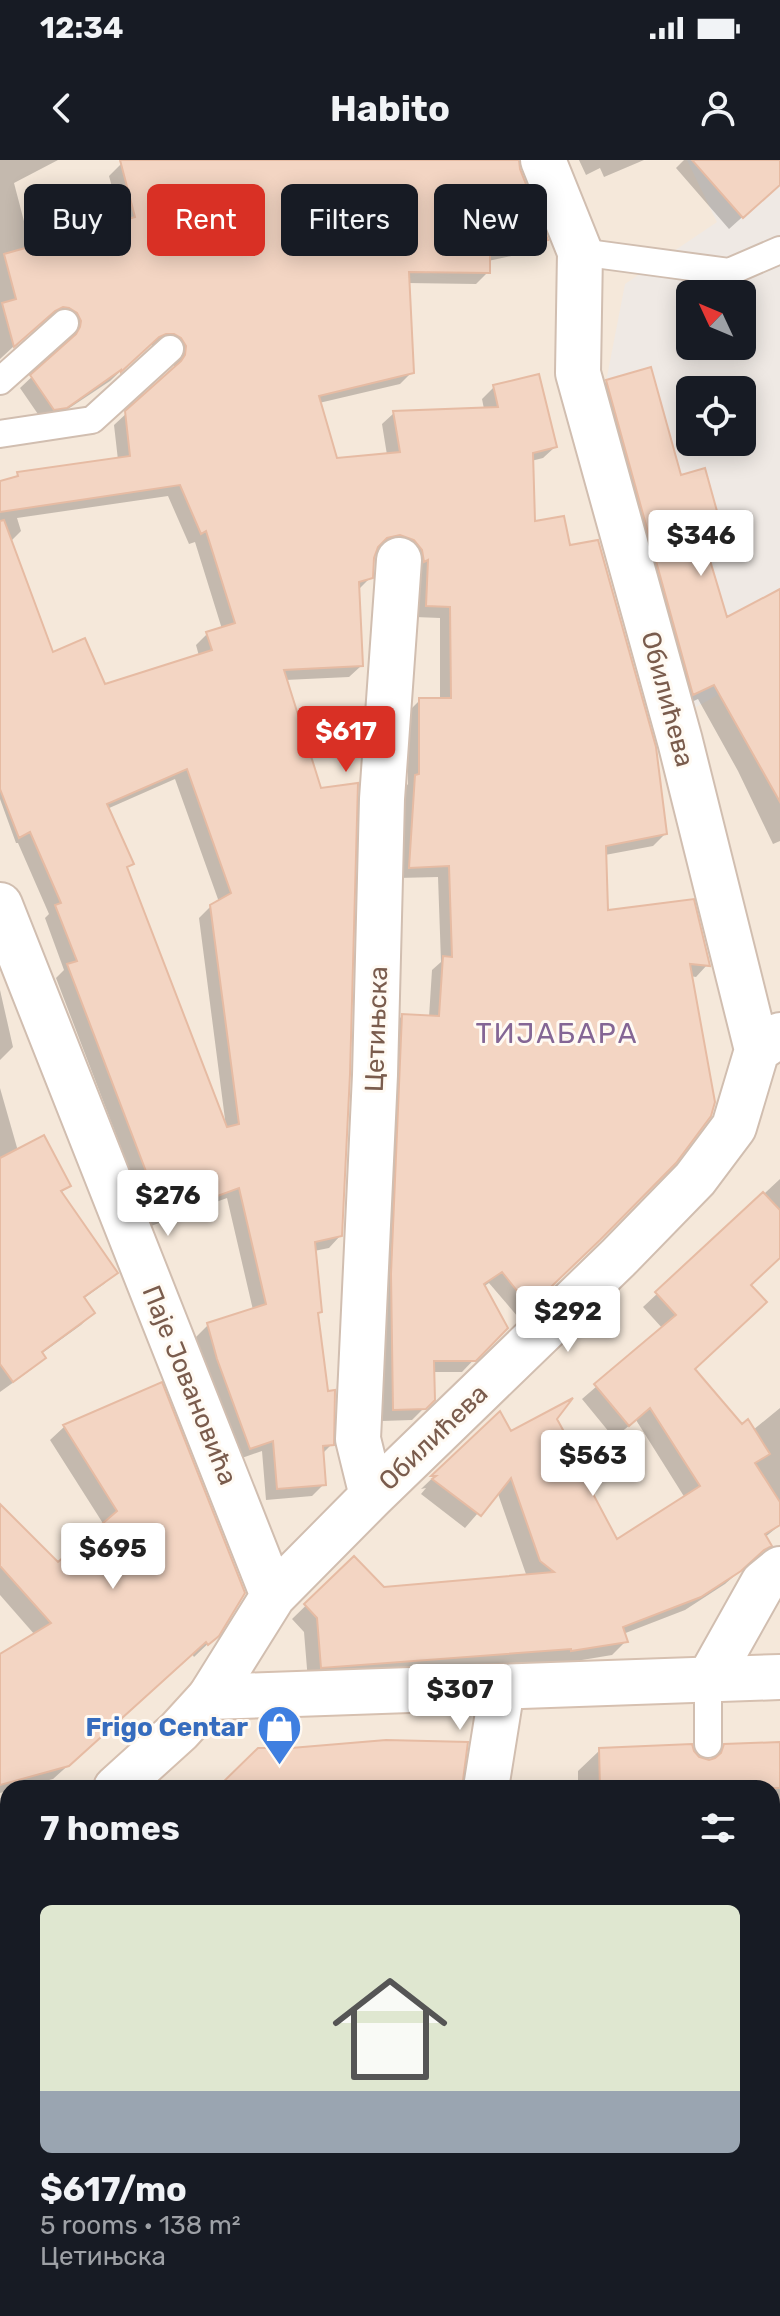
<!DOCTYPE html>
<meta charset="utf-8">
<style>
body{margin:0;font-family:Rubik,sans-serif;background:#20242c;color:#f1f3f6;height:100vh;display:flex;flex-direction:column;font-size:30px;white-space:nowrap}
*{box-sizing:border-box;margin:0}
p{font-size:26px;color:#9ea1a6}
.icon{flex:none;width:44px;height:44px;fill:none;stroke:currentColor;stroke-width:2;stroke-linecap:round;stroke-linejoin:round}
.map{position:relative;flex:1;overflow:hidden}
.side{position:absolute;left:0px;top:1620px;width:780px;height:536px;display:flex;flex-direction:column;background:#171b24;border-radius:24px 24px 0 0;box-shadow:0 4px 20px #0003}
.side>*{flex:none}
.guide{position:absolute;left:24px;top:24px;width:732px;height:72px;display:flex;gap:16px}
.needle{width:52px;rotate:314deg}
.buttons{position:absolute;left:676px;top:120px;display:grid;gap:16px}
.buttons a{display:grid;place-items:center;width:80px;height:80px;border-radius:12px;background:#171b24;box-shadow:0 4px 20px #0003;font-size:40px}
.price{position:absolute;translate:-50% -68px;padding:0 18px;border-radius:8px;background:#fff;color:#222;font-size:26px;line-height:52px;filter:drop-shadow(0 2px 4px #0008)}
.price::after{content:'';position:absolute;left:50%;top:48px;width:24px;height:18px;margin-left:-12px;background:inherit;clip-path:polygon(0 0,100% 0,50% 100%)}
.price.current{background:#d93025;color:#fff}
ul{padding:0;list-style:none}
li{display:grid;align-content:center;gap:16px;height:424px;padding:0 40px}
li span{display:grid;place-items:center;height:248px;border-radius:12px;color:#555}
li>.icon{margin-inline-start:auto}
span .icon{width:144px;height:144px;fill:#fffc;stroke-width:1}
li b{font-size:34px}
h2{display:flex;justify-content:space-between;align-items:center;height:96px;padding:0 40px;font-size:34px}
.pill{padding:0 28px;border-radius:12px;background:#171b24;box-shadow:0 4px 20px #0003;font-size:28px;line-height:72px}
.pill.current{background:#d93025;color:#fff}
.status{display:flex;justify-content:space-between;align-items:center;height:56px;padding:0 40px;background:#171b24;direction:ltr}
.status svg{height:22px;fill:currentColor}
header{display:flex;justify-content:space-between;align-items:center;height:104px;padding:0 40px;background:#171b24;font-size:36px;font-weight:700}
.map>svg:first-child{display:block}
.residential{fill:#f5e8da;fill-rule:evenodd}
.industrial{fill:#efe9e4;fill-rule:evenodd}
.green{fill:#d8ecc9}
.shadow{fill:#0003;fill-rule:evenodd}
.building{fill:#f3d5c3;stroke:#e6bba3;stroke-width:2;fill-rule:evenodd}
.lines{fill:none;stroke-linecap:round;stroke-linejoin:round}
.lane-casing{stroke:#d1beb0;stroke-width:30}
.street-casing{stroke:#d1beb0;stroke-width:48}
.secondary-casing{stroke:#d6c0b0;stroke-width:48}
.lane{stroke:#fff;stroke-width:26}
.street{stroke:#fff;stroke-width:44}
.secondary{stroke:#fff;stroke-width:44}
.labels{text-anchor:middle;stroke-width:6;stroke-linejoin:round;paint-order:stroke}
.street-label{font-size:26px;fill:#7a5c4d;stroke:#fffaf3}
.shop-label{font-size:26px;font-weight:bold;fill:#366cbe;stroke:#fffaf3;text-anchor:end}
.neighbourhood-label{font-size:28px;letter-spacing:2px;fill:#846695;stroke:#fffaf3}
</style>
<div class="status"><b>12:34</b><svg viewBox="0 0 49 12"><path d="M0 12V9h3v3zM5 12V6h3v6zM10 12V3h3v9zM15 12V0h3v12zM26 1h20v11H26zM47 4h2v5h-2z"/></svg></div>
<header><svg class="icon" aria-label="back" viewBox="0 0 24 24"><path d="M15 5l-7 7 7 7"/></svg>Habito<svg class="icon" aria-label="person" viewBox="0 0 24 24"><circle cx="12" cy="8" r="4"/><path d="M4 21q1-7 8-7t8 7"/></svg></header>
<div class="map">
<svg width="780" height="2156" viewBox="0 0 780 2156">
<rect width="100%" height="100%" fill="#fdf6ec"/>
<path class="residential" d="M0 0H780V2156H0ZM690 134H742V186H690ZM690 230H742V282H690ZM8 1628H772V2148H8Z"/>
<path class="industrial" d="M687 0H780V501L687 552 604 232 625 124 717 62ZM690 134H742V186H690ZM690 230H742V282H690Z"/>
<path class="green" d="M8 1749V2144L0 2145V1750Z"/>
<path class="shadow" d="M0 0H58L14 23 31 88 122 63 109 16 121 4 138 0H517L518 9 546 79 534 91 488 101V112L476 124 407 123 412 212 400 224 319 243 335 300 387 295 382 264 394 253 484 249 482 239 494 227 555 287 543 298 531 301 533 363 568 388 665 674 653 686 605 695 606 752 707 805 696 817 690 816 586 1092 518 1157 489 1123 483 1127 505 1167 462 1212H432L433 1239 412 1260 382 1261 380 1127 391 867 402 856 429 857 432 810 441 802 438 717 398 718 404 629 408 624V552L420 540H440V458L415 457 387 386 375 389 371 417 359 429 361 506 349 517 285 520 340 1076 329 1088 314 1091 320 1151 317 1155 332 1284 322 1294 324 1324 312 1336 266 1340 262 1291 239 1299 206 1211 196 1177 208 1165 253 1150 227 1038 151 1066 56 818 64 810 45 758 49 754 18 683H16L0 639V323L14 319 18 314 118 300 114 265 171 212 174 207V197L163 185H152L145 188 110 221 53 259 42 260 20 228 69 182V172L59 159 49 158 40 162 0 199ZM168 336 189 384 195 382 222 469 207 474 196 485 199 496 104 526 52 495 10 382 21 371 17 358ZM175 619 219 742 211 746 199 758 226 967 126 709 131 704 107 649Z
M579 0H644L604 17 600 8 586 15Z
M684 0H780V23L729 69 676 8Z
M607 221 679 317 718 361 701 378 726 460 780 432V681L773 684 738 611 698 539 677 549 591 237Z
M0 830 13 887 0 900Z
M0 928 18 991 69 1025 60 1034 116 1112 104 1124 83 1139 93 1153 81 1165 41 1194 44 1198 32 1209 0 1232Z
M780 1019V1097L749 1125 693 1209 741 1266 753 1270 780 1248V1365L764 1378 769 1386 725 1424 685 1450 623 1474 625 1482 612 1495 558 1504 557 1502 308 1521 304 1472 292 1459 354 1399 383 1429 527 1417 497 1331 465 1368 421 1334 426 1328 421 1329 499 1254 510 1274 555 1258 573 1301 616 1382 685 1338 636 1260 614 1278 582 1239 663 1169 643 1147Z
M161 1225 217 1475 194 1497 192 1494 53 1619 19 1628H8V1631L0 1633V1497L35 1475 0 1435V1347L58 1404 104 1365 50 1280 64 1267Z
M780 1584V1674H772V1628H578V1611L600 1590 709 1602 725 1586Z
M780 1754V1926L772 1927V1755Z
M81 2148H359L358 2156H80Z
M467 2148H548V2156H440L445 2151Z"/>
<path class="building" d="M120 0H519L520 9 548 80 490 93V113L409 112 414 213 319 236 337 298 400 292 393 251 498 247 493 225 539 214 557 287 533 293 535 361 564 356 570 385 598 380 656 587 667 674 606 686 608 750 694 739 710 806 690 804 715 942 711 956 676 1003 600 1080 530 1147 502 1112 484 1124 508 1168 476 1201H434L435 1240 426 1249 393 1250 391 1114 402 854 439 856 443 796 452 797 449 706 409 708 415 615 419 614V538H451L450 447 426 446 428 400 424 402 422 390 414 380 400 375 387 378 378 387 374 398 373 418 359 422 363 506 284 510 321 628 358 623 350 914 342 1076 315 1082 322 1152 318 1153 328 1231 335 1230 334 1285 323 1286 326 1325 277 1329 273 1281 250 1289 217 1199 207 1163 266 1144 239 1028 163 1056 67 804 77 801 55 745 61 743 30 672 19 678 0 629V361L4 360 53 492 85 478 105 524 212 490 206 472 235 463 206 371 201 374 180 325 0 352V321L18 316 17 312 130 296 125 251 181 201 185 195 186 186 181 178 174 174H166L159 177 121 212V210L67 248 54 250 30 215 76 174 80 167 81 161 77 153 69 148 63 147 55 151 14 187 2 143 16 139 4 94 135 57ZM187 609 231 733 210 745 239 964 227 967 127 707 134 704 107 644Z
M692 0H780V25L743 58Z
M651 207 681 315 705 308 720 362 700 367 727 457 780 429V642L714 525 693 535 606 220Z
M44 975 71 1026 61 1031 118 1113 84 1137 95 1153 42 1192 46 1198 13 1222 0 1204V998Z
M763 1032 780 1050V1098L751 1125 767 1142 695 1209 742 1264 748 1259 770 1294 755 1303 780 1342V1365L765 1374 772 1386 764 1390 741 1411 701 1437 623 1467 628 1482 571 1491V1489L321 1508 317 1458 304 1444 354 1396 384 1427 554 1412 540 1401 511 1318 481 1356 432 1319 436 1316H431L500 1251 511 1271 573 1238 557 1259 579 1299 575 1300 617 1379 700 1326 650 1248 629 1266 594 1224 676 1155 655 1132Z
M162 1222 245 1433 219 1476 208 1485 206 1482 69 1606 0 1625V1494L51 1463 0 1406V1344L58 1402 117 1351 63 1265Z
M386 1580 468 1582 462 1628H217L258 1588H291Z
M780 1582V1628H600L599 1588 692 1584 694 1591 699 1597 709 1600 715 1598 721 1593 724 1584Z"/>
<g class="lines">
<defs>
<path id="lane" d="M580 92 729 112 780 90
M0 221 65 163
M0 274 92 260 170 189
M708 1584V1521
M772 1709 780 1708
M772 2014 780 2013
M641 2148 643 2156"/>
<path id="street" d="M543 0 580 92 578 213 680 581 757 890
M0 745 273 1436
M372 1336 358 1279 375 915 382 639 399 400
M708 1521 763 1423 780 1409
M210 1537 273 1436 372 1336 618 1098 695 1019 734 967 757 890 780 875
M486 1628 502 1528
M0 1878 8 1877
M0 2154 17 2152
M399 2156 401 2148"/>
<path id="secondary" d="M116 1628 179 1571 210 1537 780 1517
M0 1673 8 1671"/>
</defs>
<use href="#lane" class="lane-casing"/>
<use href="#street" class="street-casing"/>
<use href="#secondary" class="secondary-casing"/>
<use href="#lane" class="lane"/>
<use href="#street" class="street"/>
<use href="#secondary" class="secondary"/>
</g>
<defs>
<symbol id="shop-pin" viewBox="-11 -11 22 30"><path d="M0 17L-7.5 6A9.5 9.5 0 1 1 7.5 6Z" fill="#3f7fe0" stroke="#fffaf3"/><path d="M-5-2.5h2.3a2.7 3.5 0 0 1 5.4 0H5L5.5 6h-11ZM-1.5-2.5h3a1.5 2.3 0 0 0-3 0Z" fill="#fff"/></symbol>
</defs>
<g fill-rule="evenodd">
<use href="#shop-pin" x="254" y="1542" width="51" height="69"/>
</g>
<g class="labels">
<g class="street-label">
<text transform="translate(668 539) rotate(75)" y="9">Обилићева</text>
<text transform="translate(376 869) rotate(-88)" y="9">Цетињска</text>
<text transform="translate(190 1225) rotate(68)" y="9">Паје Јовановића</text>
<text transform="translate(433 1277) rotate(-44)" y="9">Обилићева</text>
</g>
<g class="shop-label">
<text x="248" y="1576">Frigo Centar</text>
</g>
<g class="neighbourhood-label">
<text x="557" y="883">ТИЈАБАРА</text>
</g>
</g>
</svg>
<div class="buttons">
<a><svg class="needle" viewBox="-14 -14 28 28"><path d="M0-13l5 13h-10z" fill="#e53935"/><path d="M0 13l5-13h-10z" fill="#9ea1a6"/></svg></a>
<a><svg class="icon" aria-label="locate" viewBox="0 0 24 24"><circle cx="12" cy="12" r="6"/><path d="M12 2v4M12 18v4M2 12h4M18 12h4"/></svg></a>
</div>
<b class="price" style="left:701px;top:418px">$346</b>
<b class="price current" style="left:346px;top:614px">$617</b>
<b class="price" style="left:168px;top:1078px">$276</b>
<b class="price" style="left:568px;top:1194px">$292</b>
<b class="price" style="left:593px;top:1338px">$563</b>
<b class="price" style="left:113px;top:1431px">$695</b>
<b class="price" style="left:460px;top:1572px">$307</b>
<div class="guide">
<a class="pill">Buy</a>
<a class="pill current">Rent</a>
<a class="pill">Filters</a>
<a class="pill">New</a>
</div>
<section class="side">
<h2>7 homes<svg class="icon" aria-label="filters" viewBox="0 0 24 24"><path d="M4 7h16M4 17h16"/><circle cx="9" cy="7" r="2"/><circle cx="15" cy="17" r="2"/></svg></h2>
<ul>
<li><span style="background:linear-gradient(#dfe7d0 75%,#9aa5b1 0)"><svg class="icon" aria-label="home" viewBox="0 0 24 24"><path d="M3 11l9-7 9 7M6 9v11h12V9"/></svg></span><div><b>$617/mo</b><p>5 rooms · 138 m²</p><p>Цетињска</p></div></li>
</ul>
</section>
</div>
